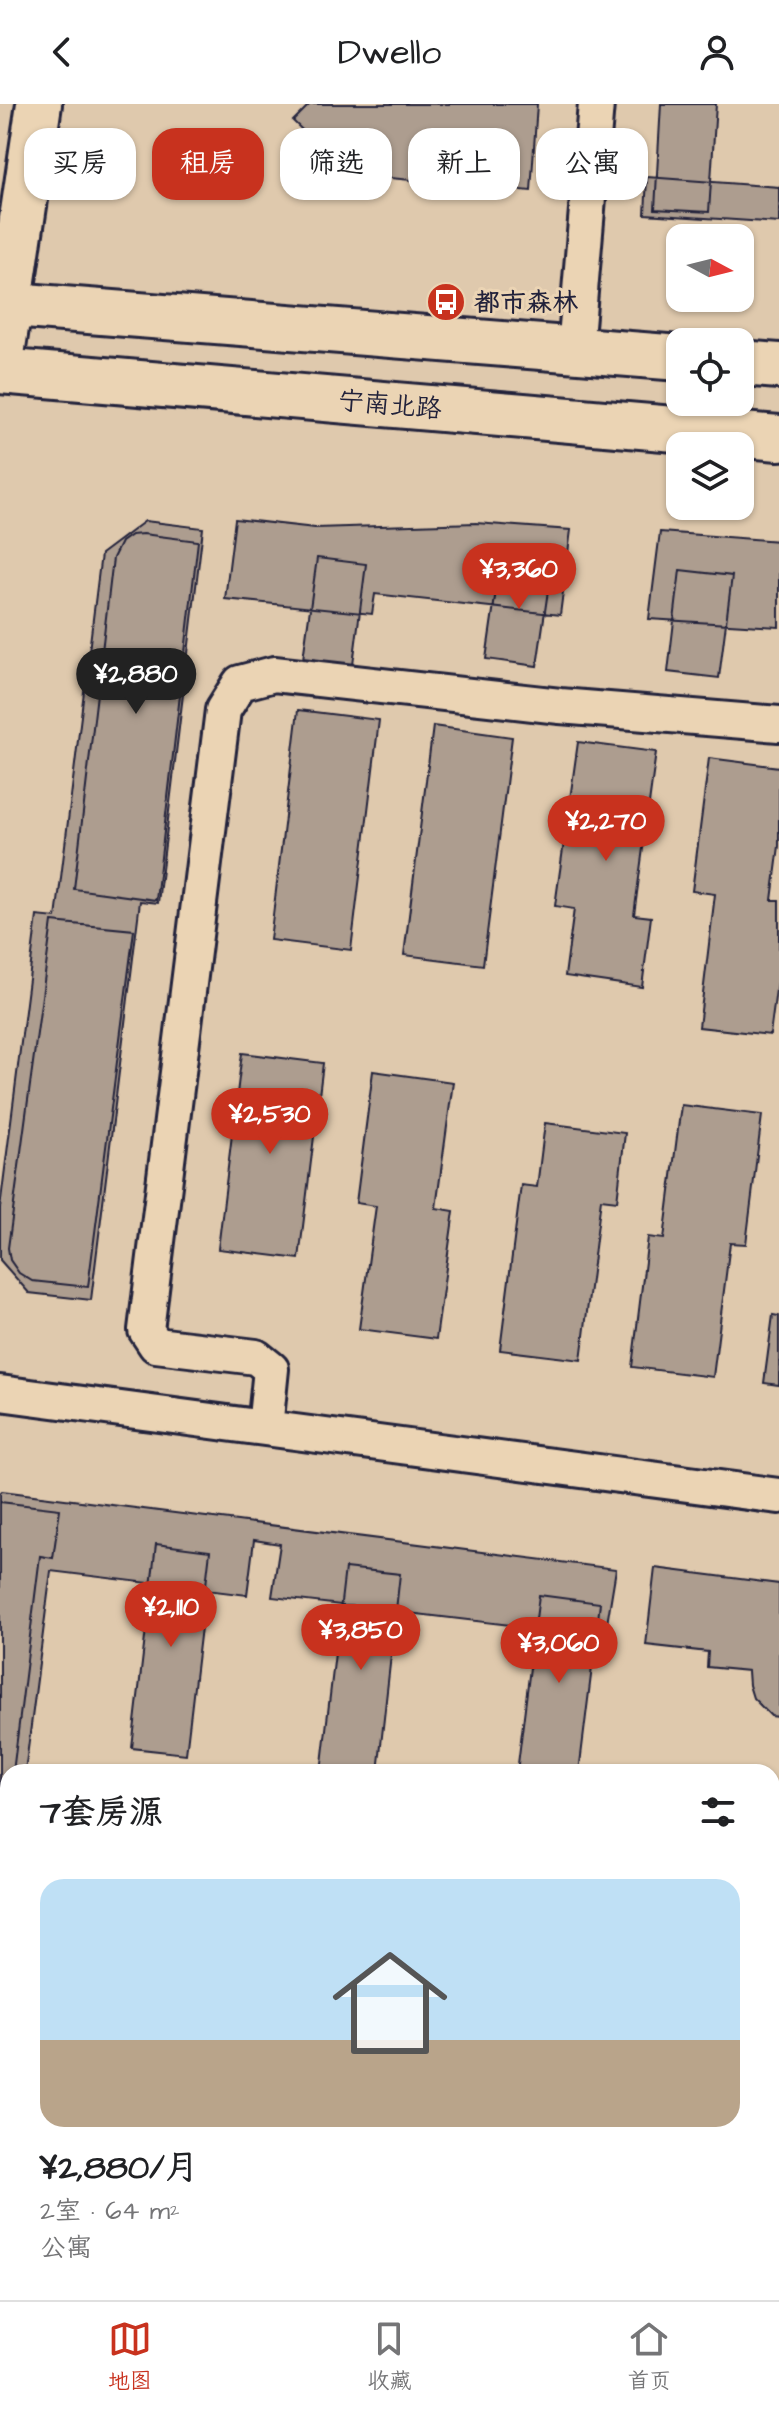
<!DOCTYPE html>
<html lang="zh">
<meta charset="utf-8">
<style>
body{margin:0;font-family:"Architects Daughter","LXGW WenKai TC",sans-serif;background:#f6f6f6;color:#202124;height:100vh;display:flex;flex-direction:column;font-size:30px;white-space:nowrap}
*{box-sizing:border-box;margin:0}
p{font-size:26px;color:#757577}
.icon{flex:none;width:44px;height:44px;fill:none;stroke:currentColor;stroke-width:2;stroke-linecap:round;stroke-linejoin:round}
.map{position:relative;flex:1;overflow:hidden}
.sheet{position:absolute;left:0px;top:1660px;width:780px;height:536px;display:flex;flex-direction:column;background:#fff;border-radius:24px 24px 0 0;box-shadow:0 2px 6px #0004}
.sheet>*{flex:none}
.banner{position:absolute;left:24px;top:24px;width:732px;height:72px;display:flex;gap:16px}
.needle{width:52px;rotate:97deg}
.fabs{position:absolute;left:666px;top:120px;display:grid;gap:16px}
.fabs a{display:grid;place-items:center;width:88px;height:88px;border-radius:16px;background:#fff;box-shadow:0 2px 6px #0004;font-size:40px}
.price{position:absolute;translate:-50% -68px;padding:0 18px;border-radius:28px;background:#c8321e;color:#fff;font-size:26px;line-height:52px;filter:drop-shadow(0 2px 4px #0008)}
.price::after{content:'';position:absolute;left:50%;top:48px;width:24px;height:18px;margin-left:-12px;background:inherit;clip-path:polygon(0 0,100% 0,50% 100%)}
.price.selected{background:#222;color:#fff}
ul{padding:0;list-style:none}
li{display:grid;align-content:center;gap:16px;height:424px;padding:0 40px}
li+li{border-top:2px solid #e0e0e0}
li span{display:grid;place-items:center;height:248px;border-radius:24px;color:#555}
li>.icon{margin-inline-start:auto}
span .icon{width:144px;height:144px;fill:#fffc;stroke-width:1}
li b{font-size:34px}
h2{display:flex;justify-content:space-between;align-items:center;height:96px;padding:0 40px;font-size:34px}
.chip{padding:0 28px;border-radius:24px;background:#fff;box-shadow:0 2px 6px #0004;font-size:28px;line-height:72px}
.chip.selected{background:#c8321e;color:#fff}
header{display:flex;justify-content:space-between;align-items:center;height:104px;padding:0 40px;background:#fff;font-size:36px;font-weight:600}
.tabs{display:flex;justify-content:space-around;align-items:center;height:112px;border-top:2px solid #e0e0e0;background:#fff;font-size:22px;color:#757577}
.tabs a{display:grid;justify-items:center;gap:4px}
.tabs .selected{color:#c8321e}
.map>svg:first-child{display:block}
.building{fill:#ad9d8f;stroke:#22223b;stroke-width:2}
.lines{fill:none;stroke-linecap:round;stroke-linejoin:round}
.minor-casing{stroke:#22223b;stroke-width:40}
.major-casing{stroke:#22223b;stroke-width:50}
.minor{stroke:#ebd4b4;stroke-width:34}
.major{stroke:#ebd4b4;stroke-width:44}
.labels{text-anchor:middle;stroke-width:6;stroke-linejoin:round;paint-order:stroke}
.poi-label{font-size:26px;font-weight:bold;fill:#22223b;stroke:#ebd4b4;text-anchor:start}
.street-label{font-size:26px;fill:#22223b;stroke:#ebd4b4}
</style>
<header><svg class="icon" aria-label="back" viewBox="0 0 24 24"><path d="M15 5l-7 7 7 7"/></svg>Dwello<svg class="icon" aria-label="person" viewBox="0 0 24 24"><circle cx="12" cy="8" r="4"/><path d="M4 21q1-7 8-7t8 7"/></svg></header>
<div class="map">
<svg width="779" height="2196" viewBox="0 0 779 2196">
<rect width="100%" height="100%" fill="#dfc9ad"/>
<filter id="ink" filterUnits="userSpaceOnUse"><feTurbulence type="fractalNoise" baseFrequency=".0125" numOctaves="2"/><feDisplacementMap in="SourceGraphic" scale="16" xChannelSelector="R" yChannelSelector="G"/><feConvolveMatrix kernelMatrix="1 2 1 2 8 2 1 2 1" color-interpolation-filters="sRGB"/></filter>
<g filter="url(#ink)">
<path class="building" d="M310 0H537L531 87 347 70 293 17Z
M661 0H716L709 108 655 105Z
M647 73 779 83V119L645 110Z
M235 415 315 424 476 419 571 426 560 511 375 490 372 510 225 495Z
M145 417 203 424 158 799 140 797 91 1196 29 1189 0 1156V1104L37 812 56 814 101 450Z
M660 428 779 437V523L649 515Z
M143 430 198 437 156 796 74 785 113 454 121 438 131 431Z
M501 452 552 459 537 562 486 555Z
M317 454 366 460 353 561 303 555Z
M680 466 732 472 719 574 668 568Z
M298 606 379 616 351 846 270 836Z
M433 622 512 633 483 861 404 851Z
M578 638 656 648 634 811 651 813 642 883 565 872 574 805 555 802Z
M709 654 779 663V742L772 796H779V863L770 931 699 923 715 790 692 787Z
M52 818 134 826 88 1183 32 1177 19 1169 10 1156 8 1144Z
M242 949 323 959 299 1155 218 1145Z
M373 967 453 978 436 1104 454 1107 436 1235 359 1225 376 1102 356 1099Z
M681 1001 762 1011 746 1140 730 1139 713 1273 632 1263 648 1133 664 1135Z
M545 1019 625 1029 617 1097 601 1095 581 1256 500 1246 521 1081 537 1083Z
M773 1211 779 1212V1281L764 1279Z
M2 1387 616 1465 605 1532 272 1493 280 1440 254 1436 247 1491 51 1467 25 1668H8V1798L0 1859V1389Z
M0 1398 60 1405 53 1454 40 1452 13 1668H8V1712L0 1777Z
M156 1440 210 1447 186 1650 132 1644Z
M345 1464 400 1470 378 1668H321Z
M655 1464 779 1480V1613L771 1612 753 1594 749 1581 748 1567 707 1563 708 1548 646 1541Z
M539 1491 600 1499 579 1668H517Z
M86 2188H144L143 2196H85Z"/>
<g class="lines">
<defs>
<path id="minor" d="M575 246 596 0
M0 1289 779 1392
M265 1324 271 1265 256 1253 156 1241 146 1226 223 606 240 579 274 570 560 602 779 620
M0 2052 8 2053
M203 2196 204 2188"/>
<path id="major" d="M0 200 680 254
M740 259 779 262
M0 264 39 0
M0 267 779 334"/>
</defs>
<use href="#minor" class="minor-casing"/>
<use href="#major" class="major-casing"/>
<use href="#minor" class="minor"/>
<use href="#major" class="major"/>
</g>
</g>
<defs>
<symbol id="bus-disc" viewBox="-11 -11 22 22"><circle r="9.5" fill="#c8321e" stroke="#ebd4b4"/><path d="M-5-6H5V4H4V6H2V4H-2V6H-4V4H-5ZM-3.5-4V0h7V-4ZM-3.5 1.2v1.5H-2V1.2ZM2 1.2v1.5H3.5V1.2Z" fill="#fff"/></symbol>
</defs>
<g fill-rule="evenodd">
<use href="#bus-disc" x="424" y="176" width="44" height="44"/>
</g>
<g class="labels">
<g class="poi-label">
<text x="474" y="207">都市森林</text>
</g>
<g class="street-label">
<text transform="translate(390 300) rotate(5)" y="9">宁南北路</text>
</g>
</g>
</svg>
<div class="fabs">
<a><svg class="needle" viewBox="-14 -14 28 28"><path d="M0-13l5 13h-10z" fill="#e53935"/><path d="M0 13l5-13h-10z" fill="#757577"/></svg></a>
<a><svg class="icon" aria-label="locate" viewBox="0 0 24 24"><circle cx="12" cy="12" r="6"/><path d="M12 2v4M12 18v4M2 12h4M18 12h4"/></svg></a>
<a><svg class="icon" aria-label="layers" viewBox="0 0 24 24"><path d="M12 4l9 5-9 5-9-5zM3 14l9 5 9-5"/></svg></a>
</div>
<b class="price" style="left:519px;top:507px">¥3,360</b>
<b class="price selected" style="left:136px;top:612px">¥2,880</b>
<b class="price" style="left:606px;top:759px">¥2,270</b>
<b class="price" style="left:270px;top:1052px">¥2,530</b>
<b class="price" style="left:171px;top:1545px">¥2,110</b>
<b class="price" style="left:361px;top:1568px">¥3,850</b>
<b class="price" style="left:559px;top:1581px">¥3,060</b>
<div class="banner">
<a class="chip">买房</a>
<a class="chip selected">租房</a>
<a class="chip">筛选</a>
<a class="chip">新上</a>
<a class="chip">公寓</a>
</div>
<section class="sheet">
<h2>7套房源<svg class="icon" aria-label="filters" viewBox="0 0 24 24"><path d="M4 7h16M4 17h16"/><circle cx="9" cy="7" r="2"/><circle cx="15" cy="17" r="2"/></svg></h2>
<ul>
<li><span style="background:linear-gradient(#bfe0f5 65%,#b9a48a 0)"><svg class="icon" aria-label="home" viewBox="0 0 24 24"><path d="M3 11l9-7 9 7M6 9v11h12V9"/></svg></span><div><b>¥2,880/月</b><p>2室 · 64 m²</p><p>公寓</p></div></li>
</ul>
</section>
</div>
<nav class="tabs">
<a class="selected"><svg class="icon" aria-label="map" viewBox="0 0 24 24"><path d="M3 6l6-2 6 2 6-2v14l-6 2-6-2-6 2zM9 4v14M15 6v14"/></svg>地图</a>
<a><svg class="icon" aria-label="saved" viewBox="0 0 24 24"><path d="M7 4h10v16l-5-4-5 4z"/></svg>收藏</a>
<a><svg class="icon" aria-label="home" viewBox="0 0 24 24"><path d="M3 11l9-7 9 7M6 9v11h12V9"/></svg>首页</a>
</nav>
